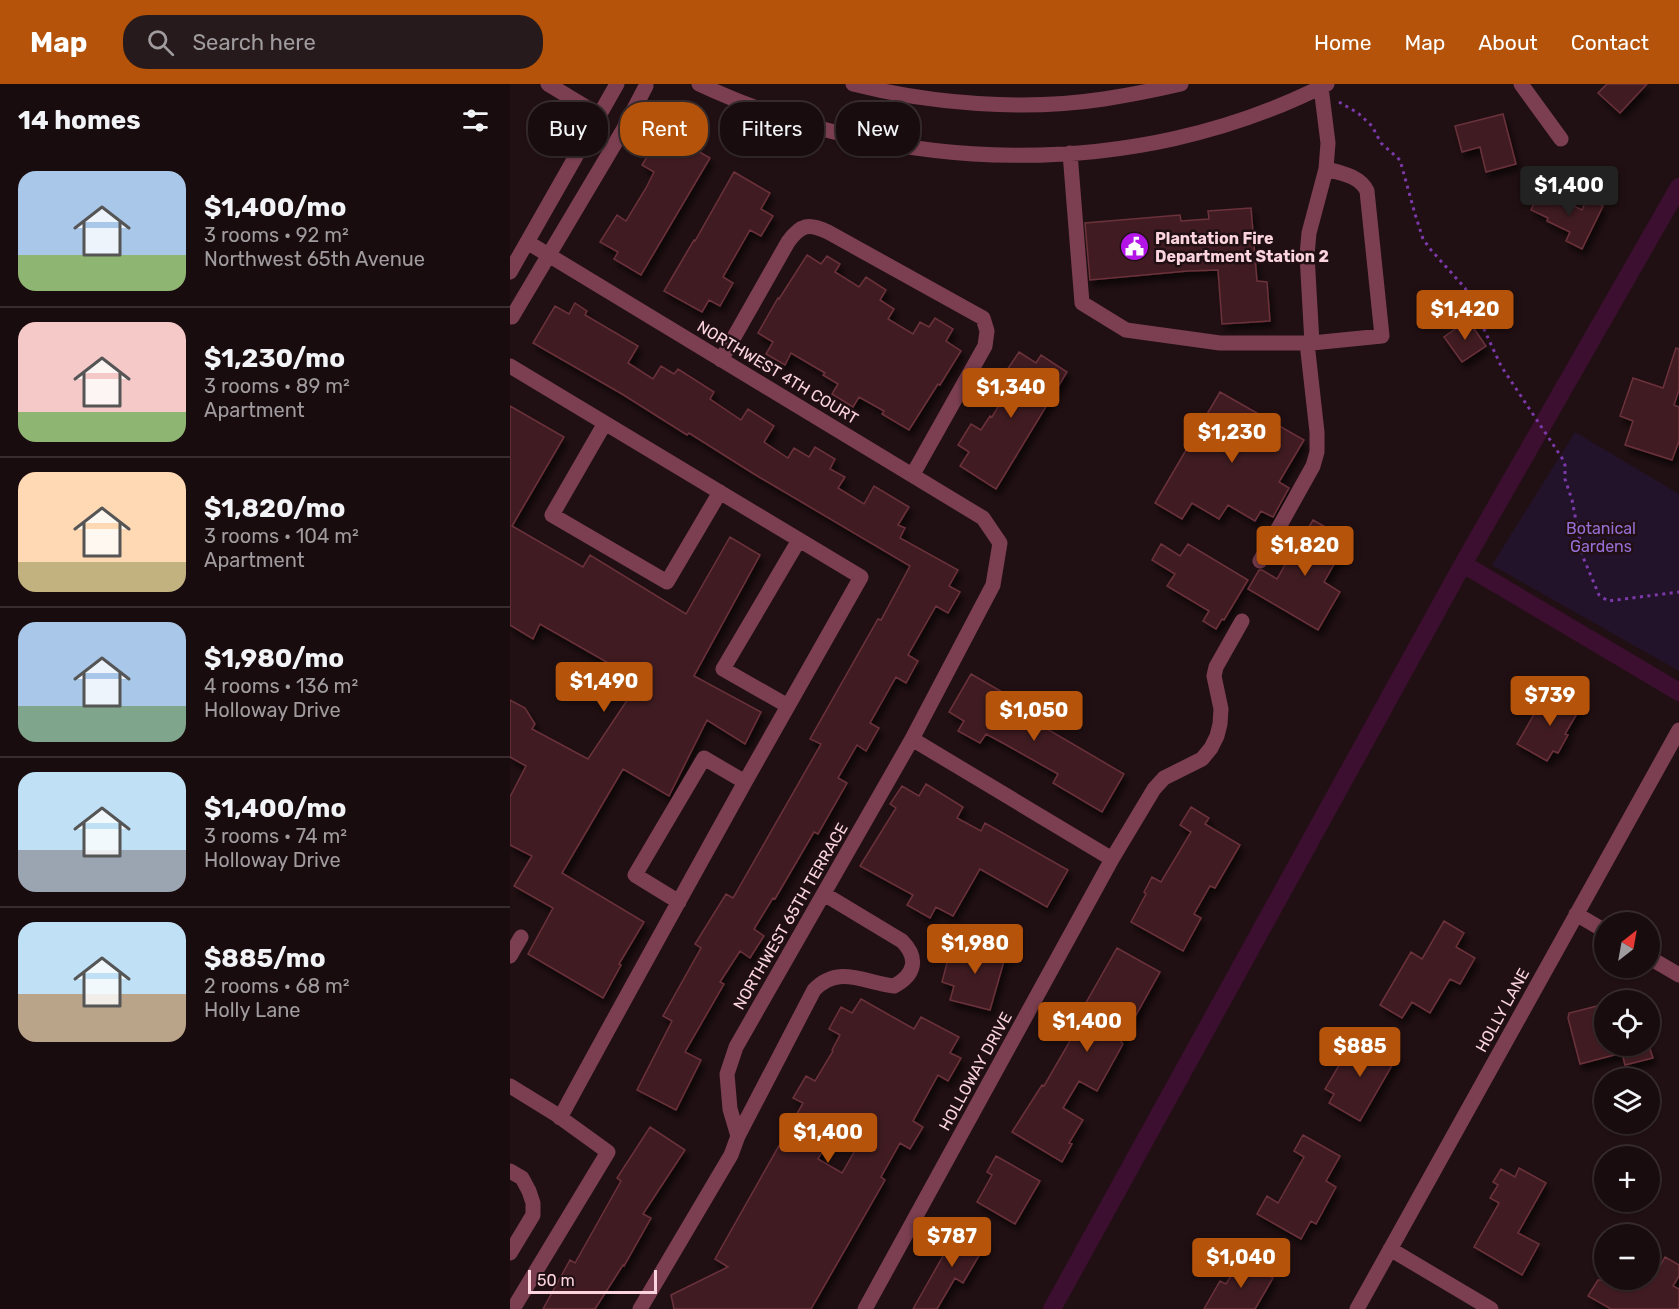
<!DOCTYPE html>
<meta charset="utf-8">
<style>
body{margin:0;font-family:Rubik,sans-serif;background:#261a1c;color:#f1f3f6;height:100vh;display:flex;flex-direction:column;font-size:22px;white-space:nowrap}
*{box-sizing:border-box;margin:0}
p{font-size:20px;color:#9f9b9e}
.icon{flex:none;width:33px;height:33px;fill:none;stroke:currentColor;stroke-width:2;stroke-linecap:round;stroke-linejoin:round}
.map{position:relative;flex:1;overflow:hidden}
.drawer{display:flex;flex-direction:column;background:#190c0e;width:510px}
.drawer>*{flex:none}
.guide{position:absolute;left:18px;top:18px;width:570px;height:54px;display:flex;gap:12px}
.needle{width:39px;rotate:31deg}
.buttons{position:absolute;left:1084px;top:828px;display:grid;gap:12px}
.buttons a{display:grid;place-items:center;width:66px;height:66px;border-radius:50%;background:#190c0e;box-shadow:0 2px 4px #0004,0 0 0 2px #372c2e;font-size:30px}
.scale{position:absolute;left:18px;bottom:15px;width:129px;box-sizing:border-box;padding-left:6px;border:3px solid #fbd4dd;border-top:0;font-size:16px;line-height:21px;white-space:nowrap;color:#fbd4dd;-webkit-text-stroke:4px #211013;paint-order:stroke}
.price{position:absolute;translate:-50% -51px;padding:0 14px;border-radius:6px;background:#b45309;color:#fff;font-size:20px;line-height:39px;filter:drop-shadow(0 2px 3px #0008)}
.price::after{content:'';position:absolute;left:50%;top:36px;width:18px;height:14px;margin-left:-9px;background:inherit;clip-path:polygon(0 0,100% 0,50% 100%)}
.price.current{background:#222;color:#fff}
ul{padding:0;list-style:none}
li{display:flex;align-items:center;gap:18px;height:150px;padding:0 18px}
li+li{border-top:2px solid #372c2e}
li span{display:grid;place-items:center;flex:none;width:168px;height:120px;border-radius:18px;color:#555}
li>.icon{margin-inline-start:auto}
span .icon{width:72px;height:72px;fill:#fffc;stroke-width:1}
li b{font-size:26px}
h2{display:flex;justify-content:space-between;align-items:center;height:72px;padding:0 18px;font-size:26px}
.tag{padding:0 21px;border-radius:24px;background:#190c0e;box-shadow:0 2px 4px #0004,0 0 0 2px #372c2e;font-size:21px;line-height:54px}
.tag.current{background:#b45309;color:#fff}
header{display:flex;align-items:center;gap:36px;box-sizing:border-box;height:84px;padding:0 30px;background:#b45309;color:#fff}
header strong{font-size:28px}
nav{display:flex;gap:33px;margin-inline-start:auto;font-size:21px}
.search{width:420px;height:54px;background:#261a1c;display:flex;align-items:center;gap:15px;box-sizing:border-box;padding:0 21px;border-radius:24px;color:#9f9b9e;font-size:22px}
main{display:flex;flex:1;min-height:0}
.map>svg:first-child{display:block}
.green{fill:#22132b}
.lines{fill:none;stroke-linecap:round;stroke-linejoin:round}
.canal{stroke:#3c0e2f;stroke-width:18}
.building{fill:#411d23;stroke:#6a313a;stroke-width:1.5;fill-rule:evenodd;filter:url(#shadow)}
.path{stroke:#7c39aa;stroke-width:3;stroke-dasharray:3 4.5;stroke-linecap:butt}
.minor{stroke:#7c3f52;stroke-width:15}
.labels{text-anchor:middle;stroke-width:5;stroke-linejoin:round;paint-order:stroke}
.poi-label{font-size:16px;font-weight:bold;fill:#fbd4dd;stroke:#211013;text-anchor:start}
.street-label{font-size:16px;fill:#fbd4dd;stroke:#211013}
.park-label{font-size:16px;fill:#976ed6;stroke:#211013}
</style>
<header>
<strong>Map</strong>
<div class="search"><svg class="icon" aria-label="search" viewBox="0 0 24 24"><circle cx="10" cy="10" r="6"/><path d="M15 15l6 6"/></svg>Search here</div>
<nav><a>Home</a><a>Map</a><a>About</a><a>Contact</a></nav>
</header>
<main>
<section class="drawer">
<h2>14 homes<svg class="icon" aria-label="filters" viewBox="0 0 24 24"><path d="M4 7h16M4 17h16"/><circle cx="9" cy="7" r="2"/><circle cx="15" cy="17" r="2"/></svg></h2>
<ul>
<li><span style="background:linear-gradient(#a9c7e8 70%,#8fb573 0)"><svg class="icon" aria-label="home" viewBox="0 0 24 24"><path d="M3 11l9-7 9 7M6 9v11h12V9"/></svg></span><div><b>$1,400/mo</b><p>3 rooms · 92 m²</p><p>Northwest 65th Avenue</p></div></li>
<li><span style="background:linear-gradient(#f6c9c9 75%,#8fb573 0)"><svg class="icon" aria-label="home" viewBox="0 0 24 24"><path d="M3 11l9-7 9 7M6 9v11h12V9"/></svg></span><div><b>$1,230/mo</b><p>3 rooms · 89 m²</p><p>Apartment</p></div></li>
<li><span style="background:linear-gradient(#ffd9b3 75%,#c2b280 0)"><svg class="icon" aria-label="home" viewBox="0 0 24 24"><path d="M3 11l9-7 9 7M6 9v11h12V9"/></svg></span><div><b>$1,820/mo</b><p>3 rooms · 104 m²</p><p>Apartment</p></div></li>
<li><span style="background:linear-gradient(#a9c7e8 70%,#7fa58c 0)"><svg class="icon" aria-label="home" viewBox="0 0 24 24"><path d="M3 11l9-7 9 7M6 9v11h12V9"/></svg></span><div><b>$1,980/mo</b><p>4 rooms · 136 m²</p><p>Holloway Drive</p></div></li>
<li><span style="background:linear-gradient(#bfe0f5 65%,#9aa5b1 0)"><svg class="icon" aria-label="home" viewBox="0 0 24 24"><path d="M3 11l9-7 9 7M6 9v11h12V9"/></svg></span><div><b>$1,400/mo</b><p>3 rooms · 74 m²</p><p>Holloway Drive</p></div></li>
<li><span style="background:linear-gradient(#bfe0f5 60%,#b9a48a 0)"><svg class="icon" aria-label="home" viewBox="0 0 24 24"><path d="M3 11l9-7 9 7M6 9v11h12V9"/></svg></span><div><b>$885/mo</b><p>2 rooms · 68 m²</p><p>Holly Lane</p></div></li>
</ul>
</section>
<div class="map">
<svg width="1169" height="1225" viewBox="0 0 1169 1225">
<defs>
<filter id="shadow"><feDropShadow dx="3.5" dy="6" stdDeviation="3" flood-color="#0009"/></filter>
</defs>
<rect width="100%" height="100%" fill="#211013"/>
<path class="green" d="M1065 348 1169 410V587L982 481Z"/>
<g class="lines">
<path class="canal" d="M953 480 1169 608
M542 1225 953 480 1169 103"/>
</g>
<path class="building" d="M1097 0H1137L1110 29 1088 9Z
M993 30 1006 80 976 88 970 63 952 68 945 42Z
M165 54 200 74 131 191 104 175 108 168 90 158 107 131 116 137 136 104 144 88 132 81 145 60 157 67Z
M224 88 260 109 251 125 263 132 251 152 240 146 213 193 223 199 210 222 199 216 192 228 154 207 184 156 185 157Z
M1030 106 1072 126 1077 114 1093 122 1072 165 1056 157 1060 148 1037 137 1038 134 1021 126Z
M741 124 747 197 757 198 760 237 712 240 708 186 678 187 580 196 575 139 670 131 671 137 699 135 698 127Z
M297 171 311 180 317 172 330 180 325 188 349 203 356 193 376 206 370 216 384 225 378 235 403 250 410 238 419 243 425 234 443 245 436 257 451 267 430 301 428 300 399 346 372 330 374 327 349 313 343 323 322 310 328 300 313 291 315 289 281 269 275 281 256 270 263 258 248 249 268 214 269 215Z
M65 219 77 227 75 231 128 262 118 279 143 295 151 282 164 290 168 285 204 308 200 315 231 336 238 325 264 342 254 358 278 374 284 364 299 373 305 363 325 375 320 385 335 393 328 404 354 420 364 402 399 423 388 441 395 444 390 454 448 486 439 502 450 508 438 529 426 522 398 571 408 577 396 599 386 593 360 639 369 644 356 667 347 661 328 694 337 699 308 750 304 748 265 815 263 814 244 845 254 852 240 874 230 867 210 898 214 900 175 968 191 976 166 1026 127 1006 162 937 153 932 191 864 185 860 216 810 223 814 311 660 300 655 368 535 371 536 400 482 244 390 179 349 177 351 112 310 23 259 45 222 59 230Z
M958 236 976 262 952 278 934 253Z
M1166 264 1169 265V306L1164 321 1169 323V357L1162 376 1115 361 1123 337 1110 332 1123 294 1153 304Z
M509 268 526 279 531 271 557 288 486 405 450 382 459 368 448 361 461 340 471 346 480 332 482 333 501 301 491 295Z
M710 308 794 356 769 398 779 404 763 433 751 427 745 437 718 421 709 435 682 419 672 435 645 419Z
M0 322 54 353 2 442 73 483 80 471 176 530 220 453 250 471 184 592 251 628 235 660 197 636 159 712 113 685 52 789 134 838 109 880 111 881 93 914 18 870 43 824 4 802 22 772 0 761V713L16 682 0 673V616L15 624 25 640 22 645 78 675 130 597 30 540 23 555 0 541Z
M803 436 838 456 814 498 830 508 808 546 738 505 749 486H752L767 495 794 447 796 448Z
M651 460 670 472 678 460 738 496 714 536 712 535 706 545 693 537 699 527 657 502 665 490 642 476Z
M461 590 513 620 508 628 614 690 592 728 543 699 548 690 491 658 476 650 470 659 448 647 454 637 439 628Z
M1049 608 1072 621 1055 650 1058 651 1048 669 1043 667 1037 677 1007 660 1030 620 1039 625Z
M416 700 453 723 447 734 471 747 475 739 558 786 537 823 470 785 443 832 426 823 420 834 397 821 403 811 350 782 386 724 380 720 392 702 409 712Z
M681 723 699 734 695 740 730 761 705 804 700 802 684 830 691 834 673 867 621 838 636 810 634 808 642 793 651 798 681 748 670 741Z
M934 837 954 849 946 863 965 874 950 900 940 895 920 929 902 918 892 934 870 921 901 868 912 875Z
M454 855 470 859 469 863 496 870 480 926 440 916 444 902 432 898 438 875 448 877Z
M607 864 650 888 611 958 613 960 587 1007 569 997 553 1024 573 1036 559 1059 562 1060 552 1078 502 1048 532 1001 534 1002 560 957 556 954Z
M351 915 404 945 411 933 449 953 440 969 451 974 438 997 428 991 403 1037 413 1043 400 1065 390 1059 371 1093 375 1096 301 1225H164L161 1211 218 1183 205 1175 293 1019 283 1014 296 992 305 997 323 967 322 966 330 951 319 945 331 923 342 929ZM327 1042 351 1056 332 1089 308 1075Z
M1095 920V962H1139L1143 974 1115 981 1112 969 1070 980 1058 934 1059 929Z
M844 956 860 965 865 958 888 971 850 1037 819 1019 824 1010 815 1005Z
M140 1043 175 1066 133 1130 141 1134 114 1182 113 1181 85 1225H33L60 1176 65 1179 111 1097 107 1094Z
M793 1051 830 1072 816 1097 826 1103 806 1140 801 1137 791 1155 747 1130 757 1112 768 1119 794 1073 784 1067Z
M486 1072 530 1097 505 1140 467 1118 482 1091 477 1088Z
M1009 1084 1036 1099 1008 1149 1029 1160 1012 1191 964 1163 989 1119 980 1114 988 1101 983 1098 991 1085 1005 1093Z
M450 1142 477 1158 453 1199 445 1194 427 1225H403Z
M1155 1173 1169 1181V1192L1163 1202 1169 1205V1225H1101L1078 1212 1088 1196H1111L1120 1200 1123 1196H1142Z
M731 1176 763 1194 745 1225H694L710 1197 716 1200Z"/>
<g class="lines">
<path class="path" d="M829 18 848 29 862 42 871 59 890 76 905 130 913 155 921 166 955 204 991 282 1052 374 1055 381V395L1062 416 1073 473 1089 511 1098 517 1169 508"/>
<path class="minor" d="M38 0 89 31
M189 0C384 91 623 99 817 0
M343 0C421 20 514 27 594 15 620 11 645 6 671 0
M1011 0 1051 55
M811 3 818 59 816 85 799 149 797 171 802 259 872 252 857 107C850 92 831 89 816 85
M560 69 572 219 616 246 710 259H802
M17 158 473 434 490 459 483 501 402 655 226 963 217 990 220 1025 228 1052 221 1071 130 1225
M0 188 107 0
M0 233H2L113 46 136 2V0
M211 276 278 158C291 140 299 139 318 148L473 234 477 247 475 262 403 390
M0 282 351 493 235 698
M95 339 42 431 157 498 210 408
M750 477 803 382 807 368V348L797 259
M278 622 213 585 289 456
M402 655 602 775
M1066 830 1095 847
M0 872 11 853
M1140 874 1169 891
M0 1002 44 1029 98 1068 3 1225
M50 1034C111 921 173 810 235 698L194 674 125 791 169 818
M228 1052 304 906C329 880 355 899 384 902 405 891 409 874 392 857L314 810
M0 1087 12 1094 19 1107 23 1119V1131L0 1169
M880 1165 981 1225
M355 1225 602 775 644 705 654 694 692 675 701 664 707 652 710 640 711 625 704 592 706 583 732 537
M847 1225 1169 646"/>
</g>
<defs>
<symbol id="civic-disc" viewBox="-11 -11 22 22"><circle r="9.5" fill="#b215e6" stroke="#211013"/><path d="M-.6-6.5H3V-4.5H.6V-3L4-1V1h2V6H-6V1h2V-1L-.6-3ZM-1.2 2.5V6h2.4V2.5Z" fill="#fff"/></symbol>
</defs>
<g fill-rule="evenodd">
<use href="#civic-disc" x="608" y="146" width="33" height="33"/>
</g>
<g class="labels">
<g class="poi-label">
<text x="645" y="160">Plantation Fire<tspan x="645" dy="18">Department Station 2</tspan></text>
</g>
<g class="street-label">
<text transform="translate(268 288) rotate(31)" y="6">NORTHWEST 4TH COURT</text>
<text transform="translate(280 832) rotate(-60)" y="6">NORTHWEST 65TH TERRACE</text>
<text transform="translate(992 926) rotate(-61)" y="6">HOLLY LANE</text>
<text transform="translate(465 987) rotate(-61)" y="6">HOLLOWAY DRIVE</text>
</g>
<g class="park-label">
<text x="1091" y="450">Botanical<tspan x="1091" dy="18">Gardens</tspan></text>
</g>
</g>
</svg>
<div class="buttons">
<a><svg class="needle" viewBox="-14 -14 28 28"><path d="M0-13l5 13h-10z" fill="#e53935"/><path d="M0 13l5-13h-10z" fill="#9f9b9e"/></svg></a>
<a><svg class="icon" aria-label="locate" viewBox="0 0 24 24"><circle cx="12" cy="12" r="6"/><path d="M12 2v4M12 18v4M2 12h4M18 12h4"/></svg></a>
<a><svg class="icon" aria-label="layers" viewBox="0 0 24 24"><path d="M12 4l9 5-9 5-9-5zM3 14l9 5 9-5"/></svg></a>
<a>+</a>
<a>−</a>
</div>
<div class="scale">50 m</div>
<b class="price current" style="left:1059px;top:133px">$1,400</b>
<b class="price" style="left:955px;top:257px">$1,420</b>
<b class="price" style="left:501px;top:335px">$1,340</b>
<b class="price" style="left:722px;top:380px">$1,230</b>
<b class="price" style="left:795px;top:493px">$1,820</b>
<b class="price" style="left:94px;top:629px">$1,490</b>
<b class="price" style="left:1040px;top:643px">$739</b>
<b class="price" style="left:524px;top:658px">$1,050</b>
<b class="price" style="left:465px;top:891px">$1,980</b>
<b class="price" style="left:577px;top:969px">$1,400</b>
<b class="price" style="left:850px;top:994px">$885</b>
<b class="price" style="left:318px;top:1080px">$1,400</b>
<b class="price" style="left:442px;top:1184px">$787</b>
<b class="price" style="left:731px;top:1205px">$1,040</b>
<div class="guide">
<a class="tag">Buy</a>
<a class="tag current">Rent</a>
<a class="tag">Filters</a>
<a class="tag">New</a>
</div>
</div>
</main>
